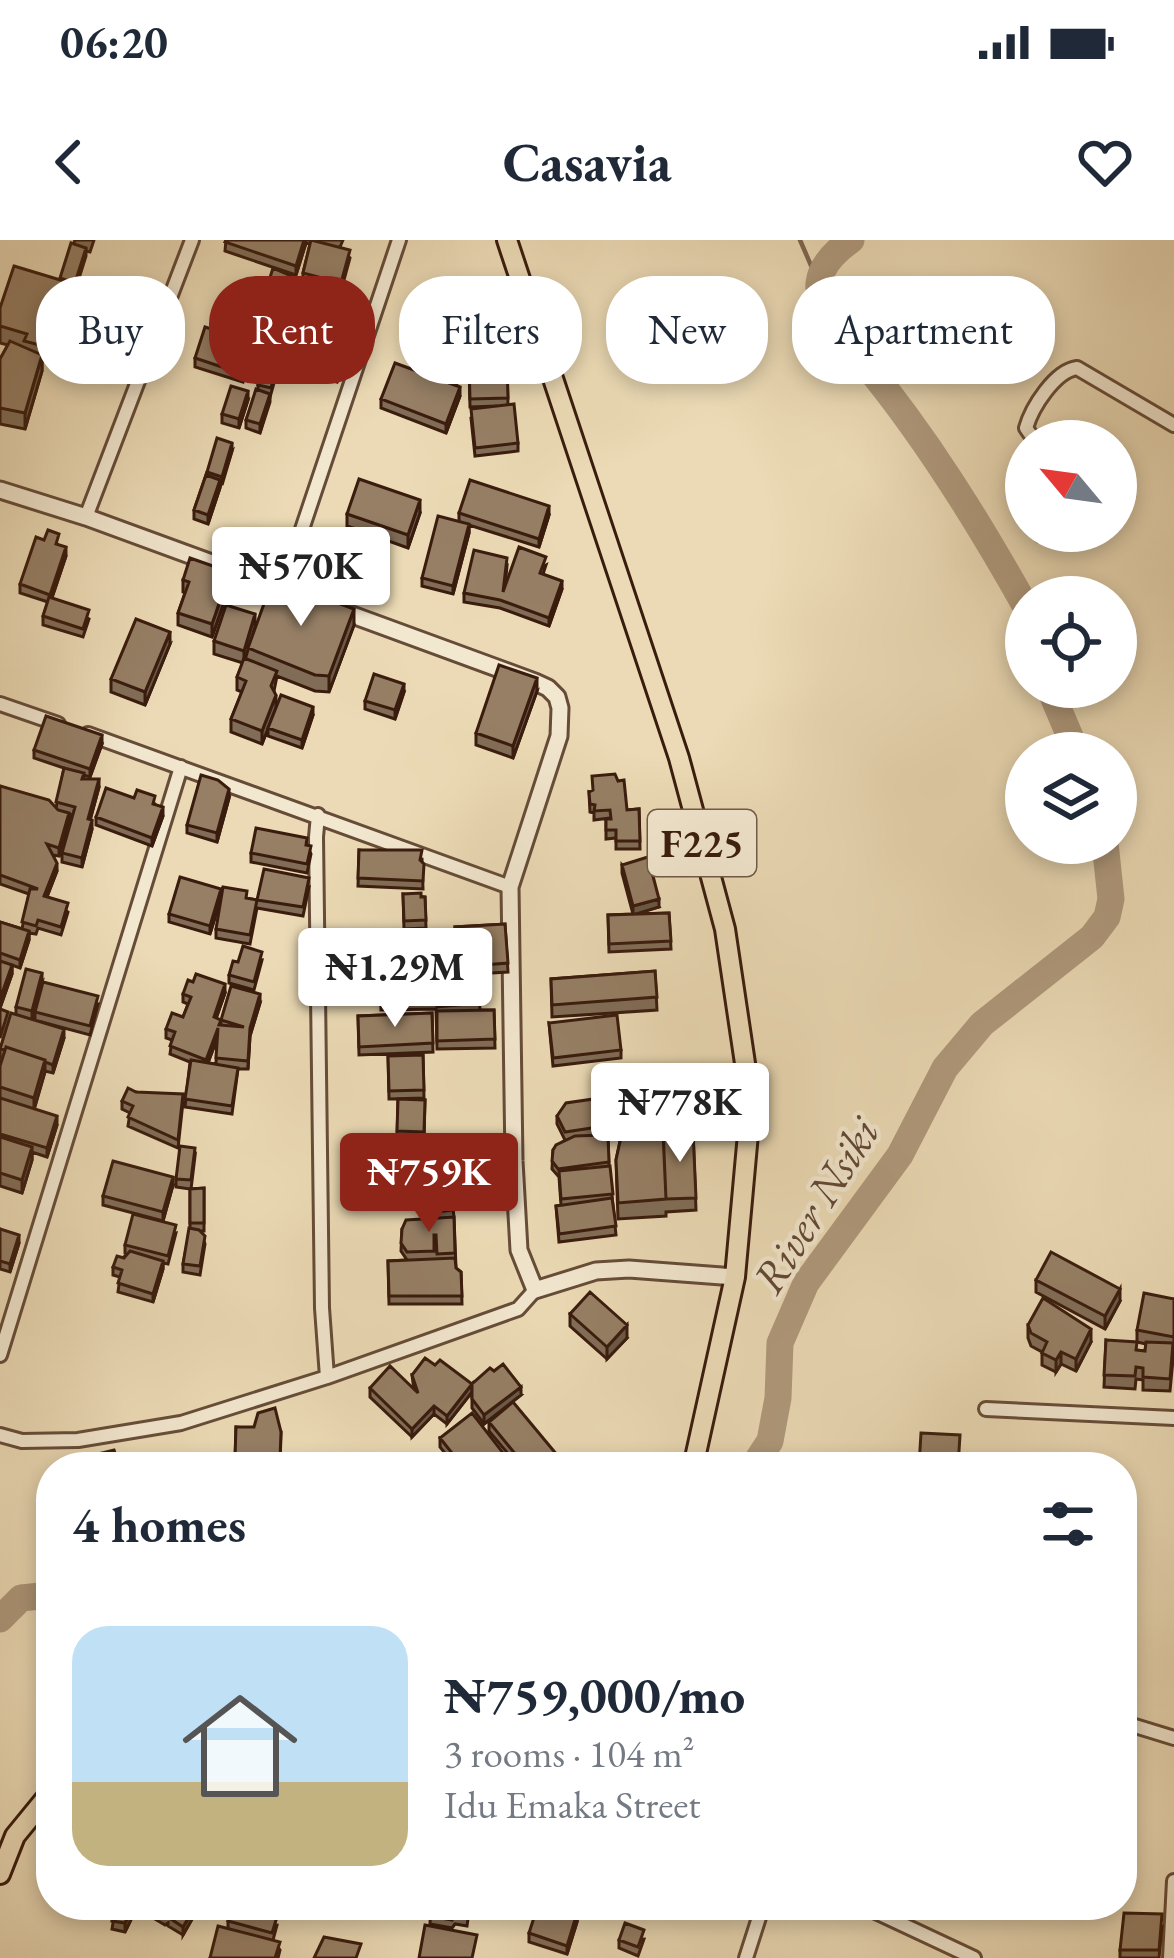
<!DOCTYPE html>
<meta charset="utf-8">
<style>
body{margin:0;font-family:"EB Garamond",serif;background:#f2f2f3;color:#1f2937;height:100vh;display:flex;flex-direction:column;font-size:45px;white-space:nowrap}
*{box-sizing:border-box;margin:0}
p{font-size:39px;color:#747a83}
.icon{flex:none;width:66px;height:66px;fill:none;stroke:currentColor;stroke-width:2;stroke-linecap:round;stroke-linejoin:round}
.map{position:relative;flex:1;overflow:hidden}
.sheet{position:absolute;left:36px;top:1212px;width:1101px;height:468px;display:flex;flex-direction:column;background:#fff;border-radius:48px;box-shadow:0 6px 18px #0003}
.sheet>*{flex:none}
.guide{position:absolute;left:36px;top:36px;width:1104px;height:108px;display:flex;gap:24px}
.needle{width:78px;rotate:299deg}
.buttons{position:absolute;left:1005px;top:180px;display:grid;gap:24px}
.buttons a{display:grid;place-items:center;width:132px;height:132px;border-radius:50%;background:#fff;box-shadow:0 6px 18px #0003;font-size:60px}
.price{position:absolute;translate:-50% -102px;padding:0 27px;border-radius:12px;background:#fff;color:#222;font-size:39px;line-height:78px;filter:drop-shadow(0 3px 6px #0008)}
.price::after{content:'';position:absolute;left:50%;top:72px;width:36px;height:27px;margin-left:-18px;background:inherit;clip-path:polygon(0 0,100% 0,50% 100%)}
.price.on{background:#8f2418;color:#fff}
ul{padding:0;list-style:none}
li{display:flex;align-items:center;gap:36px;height:300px;padding:0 36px}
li+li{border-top:3px solid #e0e1e3}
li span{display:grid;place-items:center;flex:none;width:336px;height:240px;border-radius:36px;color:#555}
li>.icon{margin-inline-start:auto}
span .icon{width:144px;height:144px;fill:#fffc;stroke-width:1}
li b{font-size:51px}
h2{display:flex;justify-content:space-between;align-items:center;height:144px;padding:0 36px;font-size:51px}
.pill{padding:0 42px;border-radius:48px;background:#fff;box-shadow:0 6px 18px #0003;font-size:42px;line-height:108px}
.pill.on{background:#8f2418;color:#fff}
.status{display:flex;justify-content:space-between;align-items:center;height:84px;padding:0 60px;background:#fff;direction:ltr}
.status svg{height:33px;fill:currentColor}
header{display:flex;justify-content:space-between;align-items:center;height:156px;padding:0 36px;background:#fff;font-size:54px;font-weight:700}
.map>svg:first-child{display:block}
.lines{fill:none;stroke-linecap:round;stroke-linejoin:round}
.stream{stroke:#806750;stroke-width:4.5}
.river{stroke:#af997c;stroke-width:27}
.minor-casing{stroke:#664c38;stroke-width:18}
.tertiary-casing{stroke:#664c38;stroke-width:21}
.primary-casing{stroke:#3a1c0e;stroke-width:24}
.minor{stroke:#f2e7cf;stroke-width:12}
.tertiary{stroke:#f2e7cf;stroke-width:15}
.primary{stroke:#ebdab5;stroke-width:18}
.wall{fill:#816d57;stroke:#3a1c0e;stroke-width:3;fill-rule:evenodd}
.shaded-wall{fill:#695947;stroke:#3a1c0e;stroke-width:3}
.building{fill:#967f65;stroke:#3a1c0e;stroke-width:3}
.labels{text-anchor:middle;stroke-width:9;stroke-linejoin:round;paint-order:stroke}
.shield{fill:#f2e7cf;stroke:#715948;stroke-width:3}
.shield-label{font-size:39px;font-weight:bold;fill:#3a1c0e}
.water-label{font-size:45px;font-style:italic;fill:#634834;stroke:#f2e7cf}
</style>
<div class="status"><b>06:20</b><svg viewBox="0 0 49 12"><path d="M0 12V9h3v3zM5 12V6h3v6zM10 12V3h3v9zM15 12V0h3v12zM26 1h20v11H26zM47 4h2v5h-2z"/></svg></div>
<header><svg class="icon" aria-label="back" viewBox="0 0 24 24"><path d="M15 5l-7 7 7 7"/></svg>Casavia<svg class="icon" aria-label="heart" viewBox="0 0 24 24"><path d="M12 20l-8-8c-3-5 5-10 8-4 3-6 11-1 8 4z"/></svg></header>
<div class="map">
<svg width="1174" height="1718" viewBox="0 0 1174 1718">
<rect width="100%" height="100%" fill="#ebdab5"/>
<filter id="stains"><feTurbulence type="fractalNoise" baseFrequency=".00167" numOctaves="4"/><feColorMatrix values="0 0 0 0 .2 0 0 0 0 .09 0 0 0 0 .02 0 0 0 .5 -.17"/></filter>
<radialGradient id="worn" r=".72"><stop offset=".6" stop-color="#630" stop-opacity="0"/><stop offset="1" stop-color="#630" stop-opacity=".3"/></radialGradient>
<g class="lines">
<path class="stream" d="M800 0 819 44"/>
<path class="river" d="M851 0C837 10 821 25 819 43 816 71 847 102 863 121 926 197 978 281 1026 367
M1049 447 1077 513
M753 1227 770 1201 778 1158 780 1103 806 1043 900 915 945 828 982 784 1092 697 1107 677 1111 659 1105 603
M0 1379 21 1358 51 1355"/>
<defs>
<path id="minor" d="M1035 201 1026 188C1032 167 1055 131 1077 128L1174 185
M86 277 192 0
M1041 295 1044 291
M282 349 399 0
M0 464 58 484
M88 494 510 647
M318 575 316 597 322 1068 327 1137 518 1069 535 1050
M0 1115 181 527
M986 1169 1174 1178
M0 1195 22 1201 78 1200 181 1183 327 1137
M1122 1482 1174 1498
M861 1665 974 1718
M746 1718 763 1665
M1170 1718 1174 1641"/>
<path id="tertiary" d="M0 250 86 277 291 352
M336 369 535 442 548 448 557 457 560 468 559 496 510 647 514 921 519 1010 535 1050 596 1031 629 1029 735 1037"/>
<path id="primary" d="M507 0 679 518 725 689 746 830 748 894 735 1037 693 1227
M0 1634 15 1596 51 1552"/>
</defs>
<use href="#minor" class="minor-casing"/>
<use href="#tertiary" class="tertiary-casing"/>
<use href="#primary" class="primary-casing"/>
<use href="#minor" class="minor"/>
<use href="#tertiary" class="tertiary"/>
<use href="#primary" class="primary"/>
</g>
<path class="wall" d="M75 0H94L90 12 86 11 75 51 67 48V59L42 122V131L25 189 0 184V119L8 105 0 103V68L60 40Z
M226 0H343L340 7 350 18 341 51 303 42V33L310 4 306 3 296 35 225 11Z
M301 48 292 78 290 77V85L281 115 253 106 243 142 195 127V118L251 101V97Z
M483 80 471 117 460 113 464 123 456 146 460 156 446 193 381 168V159L440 140 449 110V102Z
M348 105 337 142 283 125V117Z
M507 123 508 165 518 203V211L475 216 471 178 497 166 470 167 469 124Z
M279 125 260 193 246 188V180L258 150V145Z
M248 160 239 188 222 183V174Z
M232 211 208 284 194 279V270L207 232Z
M420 273 408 308 347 286V274Z
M459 273 549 275 539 307 469 285V293L453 354 422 346V338L459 281Z
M58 305 66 316 52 358 89 379 83 397 43 385V376L48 362 20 353V344Z
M546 325 543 334 562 349 549 386 500 368 464 362V353L507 326 505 347Z
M183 340 230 345 212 397 178 385V373L185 353 183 352Z
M354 385 329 452 315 451 277 436 274 451 276 467 313 475 302 508 268 496V488L262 504 231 492V479L242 452 237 450V437L243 423 214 414V401L255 387Z
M170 404 145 465 111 452V439Z
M537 451 513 518 476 505V493Z
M404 452 395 479 365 469V461Z
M102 504 90 537 84 535V539L99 547 90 580 92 589 82 627 62 622V613L72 575 69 574V582L59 616 53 615 57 631 47 657 68 672 61 695 38 688 36 694 29 693V700L20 728 12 725V734L0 768V682L22 689 29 654 0 644V546L56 568 64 528 34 518V510Z
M589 552 627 570 639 569 640 609H616V598L606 599V579L610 578 594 580V573L590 572Z
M229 558 217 602 187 593V585Z
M155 564 163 576 152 606 96 585V577Z
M307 605 311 614 307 633 251 622V613Z
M359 610 422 619 423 649 358 646Z
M622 625 659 667 634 674 669 673 671 709 609 712 608 675 633 674 622 633Z
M309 647 303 676 257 668 250 704 216 698V689L246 658 257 660Z
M403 654 425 657 426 688 404 689Z
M221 658 210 694 169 682V674Z
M505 684 508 732 457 735 455 687Z
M427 693H450V732L436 733V742L478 738 480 770H494L495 808 437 809 436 769 381 770 380 729H428Z
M262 720 254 750 229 743V735L238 722Z
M655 731 657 770 552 777 551 739Z
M42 742 32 780 35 781V772L98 764 90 795 38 781 64 798 53 833 45 831 34 869 57 885 47 917 32 912V920L22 953 0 946V826L2 818 0 817V809L16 775V767Z
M225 753 216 778 221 786V780L260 763 250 796 248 829H238L232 874 185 867 190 822 170 814 172 800 166 798V789L183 777 188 764 183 762V754ZM217 799 216 824 208 823Z
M432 773 433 812 359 815 358 776Z
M549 783 621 810V818L553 826Z
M423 815 424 858 389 859 388 816Z
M136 852 183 862 178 908 128 886 130 873 122 869V861Z
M621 855 625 887 663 892 693 891 696 970 666 972V976L618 979 616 920 622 892 604 895 608 897 609 926 616 995 559 1002 556 966 561 965 559 937 552 929 553 910 565 900 557 884V876Z
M398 859 425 860 424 901 397 900Z
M195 916 191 949 204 948V991H200L205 1004 200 1035 183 1032V1024L190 989V949L176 947V939Z
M425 926 426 965 398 966 397 927Z
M449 935 454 977 456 1028 461 1032 462 1064H389L388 1021 407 1020 401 1011 402 989 436 978 432 946Z
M173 945 163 981 103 965V956Z
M0 989 19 1003 10 1032 0 1029Z
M176 993 168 1024 163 1023V1029L153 1062 118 1052 120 1037 113 1035V1027L127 1014 125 1013V1005Z
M1036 1040 1120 1061 1105 1089 1036 1052Z
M1174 1059V1109L1170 1151 1143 1150V1140L1136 1139 1135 1149 1104 1147 1106 1100 1136 1110 1145 1111 1146 1104 1137 1102V1090Z
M570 1074 627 1098 607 1119 570 1086Z
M1028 1085 1091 1102 1076 1131 1061 1124 1056 1132 1042 1125V1112L1031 1106 1028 1098Z
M412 1135 472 1152 447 1184 434 1174 412 1197 370 1157V1148L414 1150Z
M472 1144 521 1155 484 1184 472 1168Z
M489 1182 558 1224 554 1227H519L489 1191Z
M236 1187 281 1192 280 1226 235 1223Z
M440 1198 514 1227H456L440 1207Z
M116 1665H138L125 1692 112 1689Z
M200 1665 183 1695 168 1686V1683L165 1685 153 1678V1670Z
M431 1665H470L467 1686 455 1684 452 1688 430 1684Z
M730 1665H749L744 1675 730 1668Z
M228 1681 277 1685 273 1700 280 1710 278 1718H210L228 1688Z
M577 1682 567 1714 529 1702V1693Z
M1162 1687 1159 1718H1120V1710Z
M644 1699 638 1716 619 1708V1700Z"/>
<path class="shaded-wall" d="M305 0 306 3 296 35V26Z
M86 8V16L75 51V43Z
M301 40V48L292 78V70Z
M67 42V59L43 122V106Z
M483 71V80L471 117V108Z
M290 76V85L281 115V106Z
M348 97V105L337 142V134Z
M253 102V111L243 142V134Z
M42 115V131L25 189V173Z
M464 115V123L454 150V142Z
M460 147V156L446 193V184Z
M248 151V160L239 188V179Z
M270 154V162L260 193V184Z
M232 203V211L222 245V237Z
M220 240V248L208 284V275Z
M420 260V273L408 308V295Z
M549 266V275L539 307V299Z
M469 284V293L453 354V346Z
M66 307V316L50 363V355Z
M230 332V345L212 397V384Z
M562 341V349L549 386V378Z
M354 369V385L329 452V436Z
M255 374V387L244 423V411Z
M170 392V404L145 465V452Z
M537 438V451L513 518V506Z
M404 444V452L395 479V470Z
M276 455V468L262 504V491Z
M313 467V475L302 508V500Z
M102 495V504L90 537V529Z
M99 539V547L88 588V579Z
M229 549V558L217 602V593Z
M163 567V576L152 606V598Z
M69 573V582L59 616V608Z
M92 580V589L82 627V618Z
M57 623V631L44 664V656Z
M221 649V658L210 694V686Z
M659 659V667L633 675V666Z
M29 691V700L20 728V720Z
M12 725V734L0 768V759Z
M42 733V742L32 780V771Z
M225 744V753L214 785V777Z
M260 754V763L250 796 248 829 250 788Z
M218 788V796L206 828V820Z
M64 789V798L53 833V825Z
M45 820V832L34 870V858Z
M57 876V885L47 917V908Z
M32 907V920L22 953V940Z
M173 937V945L163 981V972Z
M19 995V1003L10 1032V1024Z
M163 1021V1029L153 1062V1054Z
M1120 1049V1061L1105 1089V1076Z
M627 1085V1098L607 1119V1107Z
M1091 1089V1102L1076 1131V1119Z
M1061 1112V1124L1056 1132V1120Z
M472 1144V1152L447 1184V1176Z
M521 1147V1155L484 1184V1175Z
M434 1166V1174L412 1197V1189Z
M558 1216V1224L554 1227H544Z
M134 1665H138L125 1692V1683Z
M196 1665H200L183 1695V1687Z
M577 1673V1682L567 1714V1706Z"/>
<path class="building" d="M226 0H304L296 26 225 2Z
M311 0 350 10 341 43 303 33Z
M71 3 86 8 75 43 60 38Z
M14 26 67 42 43 106 24 101 27 94 0 86V68Z
M273 28 301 40 292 70 281 66 278 73 290 76 281 106 251 97Z
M461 64 483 71 471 108 449 102Z
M294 80 348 97 337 134 283 117Z
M205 87 253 102 243 134 195 118Z
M10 101 42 115 25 173 0 168V119Z
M449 110 464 115 454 142 440 136Z
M267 113 279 116 271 148 258 145Z
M395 123 460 147 446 184 381 159Z
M507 123 508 158 470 159 469 124Z
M231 146 248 151 239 179 222 174Z
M256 149 270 154 260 184 246 180Z
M514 164 518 203 475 208 471 169Z
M217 198 232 203 222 237 207 232Z
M206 235 220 240 208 275 194 270Z
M359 239 420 260 408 295 347 274Z
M470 240 549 266 539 299 459 273Z
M438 276 469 284 453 346 422 338Z
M48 290 59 294 56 304 66 307 50 355 20 344 36 297 44 300Z
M519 307 546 317 540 333 562 341 549 378 500 360 464 353 474 310 507 318 503 352Z
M190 318 230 332 212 384 178 373 189 342 183 340Z
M273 339 354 369 329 436 315 435 248 408Z
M49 357 89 370 83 389 43 376Z
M226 365 255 374 244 411 214 401Z
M136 379 170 392 145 452 111 439Z
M244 418 277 431 271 446 276 455 262 491 231 479 246 441 237 437Z
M499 425 537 438 513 506 476 493Z
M374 434 404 444 395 470 365 461Z
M281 455 313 467 302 500 268 488Z
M46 476 102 495 90 529 34 510Z
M64 528 84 533 82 539H99L88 579 92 580 82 618 62 613 75 567 56 562Z
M615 534 618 541 624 540 627 570 639 569 640 601H616V590H606V579H611L610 570 594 571 595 565 590 564 589 552 593 550 592 536Z
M201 535 218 540 229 549 217 593 187 585Z
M0 546 49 560 58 570 69 573 59 608 47 604 57 623 44 656 68 663 61 687 38 680 36 686 22 682 30 649H38L0 635Z
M106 548 134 558 137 550 155 556 153 564 163 567 152 598 96 577Z
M256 588 307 598 306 605 311 606 307 624 251 613Z
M359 610H422L420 620 424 624 423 641 358 638Z
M648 617 659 659 633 666 622 625Z
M264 629 309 638 303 667 257 660 250 695 216 689 223 647 247 651 246 658 257 660Z
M180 637 221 649 210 686 169 674Z
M421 653V657H425L426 680 404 681 403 654Z
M669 673 671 701 609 704 608 675Z
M0 682 29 691 20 720 0 713Z
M505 684 508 723 457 727 455 687Z
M427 693H450V724H428Z
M243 706 262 712 254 742 229 735 233 721 238 722Z
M0 721 12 725 0 759Z
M26 729 42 733 32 771 16 767Z
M380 729H435L436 742 478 738 480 763 437 767 436 761 381 762Z
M655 731 657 757 552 765 551 739Z
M196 734 225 744 214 777 221 780 219 785 244 787 221 780 231 746 260 754 250 788 248 821 216 818 218 788 206 820 170 806 175 792 166 789 172 773 183 777 191 757 183 754 188 740 193 742Z
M43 742 98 756 90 786 35 772Z
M0 769 8 772 0 798Z
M494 770 495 799 437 801V771Z
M11 773 64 789 53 825 45 822V820L6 807 5 810 0 809Z
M432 773 433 803 359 807 358 776Z
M617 775 621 810 553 818 549 783Z
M6 807 45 820 34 858 0 847V826Z
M423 815 424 850 389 851 388 816Z
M191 820 238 828 232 866 185 859Z
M128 848 136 852 183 854 178 900 128 877 133 866 122 861Z
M621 855 625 883 565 892 557 876 566 863Z
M0 858 57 876 47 908 0 894Z
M398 859 425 860 424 892 397 891Z
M651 883 663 888 666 959 618 963 616 920 623 888Z
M693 891 696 958 666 959 663 892Z
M603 895 608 897 609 922 558 929 552 921 553 910 556 905 575 896Z
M0 897 32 907 22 940 0 933Z
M180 906 195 908 191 940 176 939Z
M113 921 173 937 163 972 103 956Z
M425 926 426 956 398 957 397 927Z
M610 926 613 954 561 959 559 931Z
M449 935 452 970 436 972 432 937Z
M204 948V983H190V949Z
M612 958 616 986 559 994 556 966Z
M133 974 176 985 168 1016 125 1005Z
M454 977 455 1013 437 1014 436 995H434V1011L407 1012 401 1003 402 989 406 980Z
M189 988 199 990 205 996 200 1026 183 1024Z
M0 989 19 995 10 1024 0 1021Z
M130 1011 163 1021 153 1054 118 1043 122 1030 113 1027 117 1016 124 1018Z
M1051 1012 1120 1049 1105 1076 1036 1040Z
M455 1018 456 1028 461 1032 462 1056H389L388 1021Z
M590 1052 627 1085 607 1107 570 1074Z
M1144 1053 1174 1059V1097L1137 1090Z
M1043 1058 1091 1089 1076 1119 1061 1112 1056 1120 1042 1113 1047 1102 1031 1093 1028 1085Z
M1106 1100 1137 1102 1136 1110 1145 1111 1146 1102 1173 1103 1170 1139 1143 1137V1128L1136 1127 1135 1136 1104 1135Z
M425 1118 435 1125 440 1120 472 1144 447 1176 434 1166 412 1189 370 1148 390 1126 418 1153 412 1135Z
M503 1124 521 1147 484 1175 472 1159V1144L490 1128 494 1131Z
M513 1162 558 1216 544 1227H526L489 1182Z
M275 1168 281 1192 280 1218 235 1217 236 1187H254L258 1173Z
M472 1173 514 1227H463L440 1198Z
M921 1193 960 1195 958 1227 919 1226Z
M114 1210 119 1227H83L81 1218Z
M225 1223 279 1226V1227H225Z
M116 1665H134L125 1683 112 1681Z
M155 1665H196L183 1687 168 1677 171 1672 165 1677 153 1670Z
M233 1665 277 1677 272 1693 228 1681Z
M431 1665H469L467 1677 455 1675 452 1680 430 1676Z
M538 1665H552L577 1673 567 1706 529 1693Z
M1124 1673 1162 1674 1159 1710H1120Z
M625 1683 644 1690 638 1707 619 1700Z
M425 1685 477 1695 472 1718H419Z
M218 1686 280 1702 275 1718H210Z
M324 1697 361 1704 356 1718H314Z"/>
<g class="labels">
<rect class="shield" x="648" y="570" width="108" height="66" rx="9"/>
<g class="shield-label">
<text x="702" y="617">F225</text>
</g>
<g class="water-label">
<text transform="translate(815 965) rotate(-58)" y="16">River Nsiki</text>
</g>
</g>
<rect width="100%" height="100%" filter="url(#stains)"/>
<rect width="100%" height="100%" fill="url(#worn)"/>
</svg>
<div class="buttons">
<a><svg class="needle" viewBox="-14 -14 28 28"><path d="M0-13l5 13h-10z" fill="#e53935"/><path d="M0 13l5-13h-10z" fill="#747a83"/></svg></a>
<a><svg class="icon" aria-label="locate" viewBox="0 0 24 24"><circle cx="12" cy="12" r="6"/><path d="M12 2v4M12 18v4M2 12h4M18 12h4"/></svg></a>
<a><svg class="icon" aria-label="layers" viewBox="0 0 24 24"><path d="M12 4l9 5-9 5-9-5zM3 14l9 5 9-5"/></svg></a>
</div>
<b class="price" style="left:301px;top:389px">₦570K</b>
<b class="price" style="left:395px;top:790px">₦1.29M</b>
<b class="price" style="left:680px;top:925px">₦778K</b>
<b class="price on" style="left:429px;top:995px">₦759K</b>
<div class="guide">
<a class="pill">Buy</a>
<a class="pill on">Rent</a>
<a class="pill">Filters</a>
<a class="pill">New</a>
<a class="pill">Apartment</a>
</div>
<section class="sheet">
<h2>4 homes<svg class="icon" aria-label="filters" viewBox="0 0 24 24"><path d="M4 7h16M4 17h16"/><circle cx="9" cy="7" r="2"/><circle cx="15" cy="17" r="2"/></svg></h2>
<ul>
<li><span style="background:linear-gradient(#bfe0f5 65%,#c2b280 0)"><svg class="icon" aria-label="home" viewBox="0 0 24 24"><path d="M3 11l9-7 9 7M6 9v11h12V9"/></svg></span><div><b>₦759,000/mo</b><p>3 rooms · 104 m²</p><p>Idu Emaka Street</p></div></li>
</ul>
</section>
</div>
